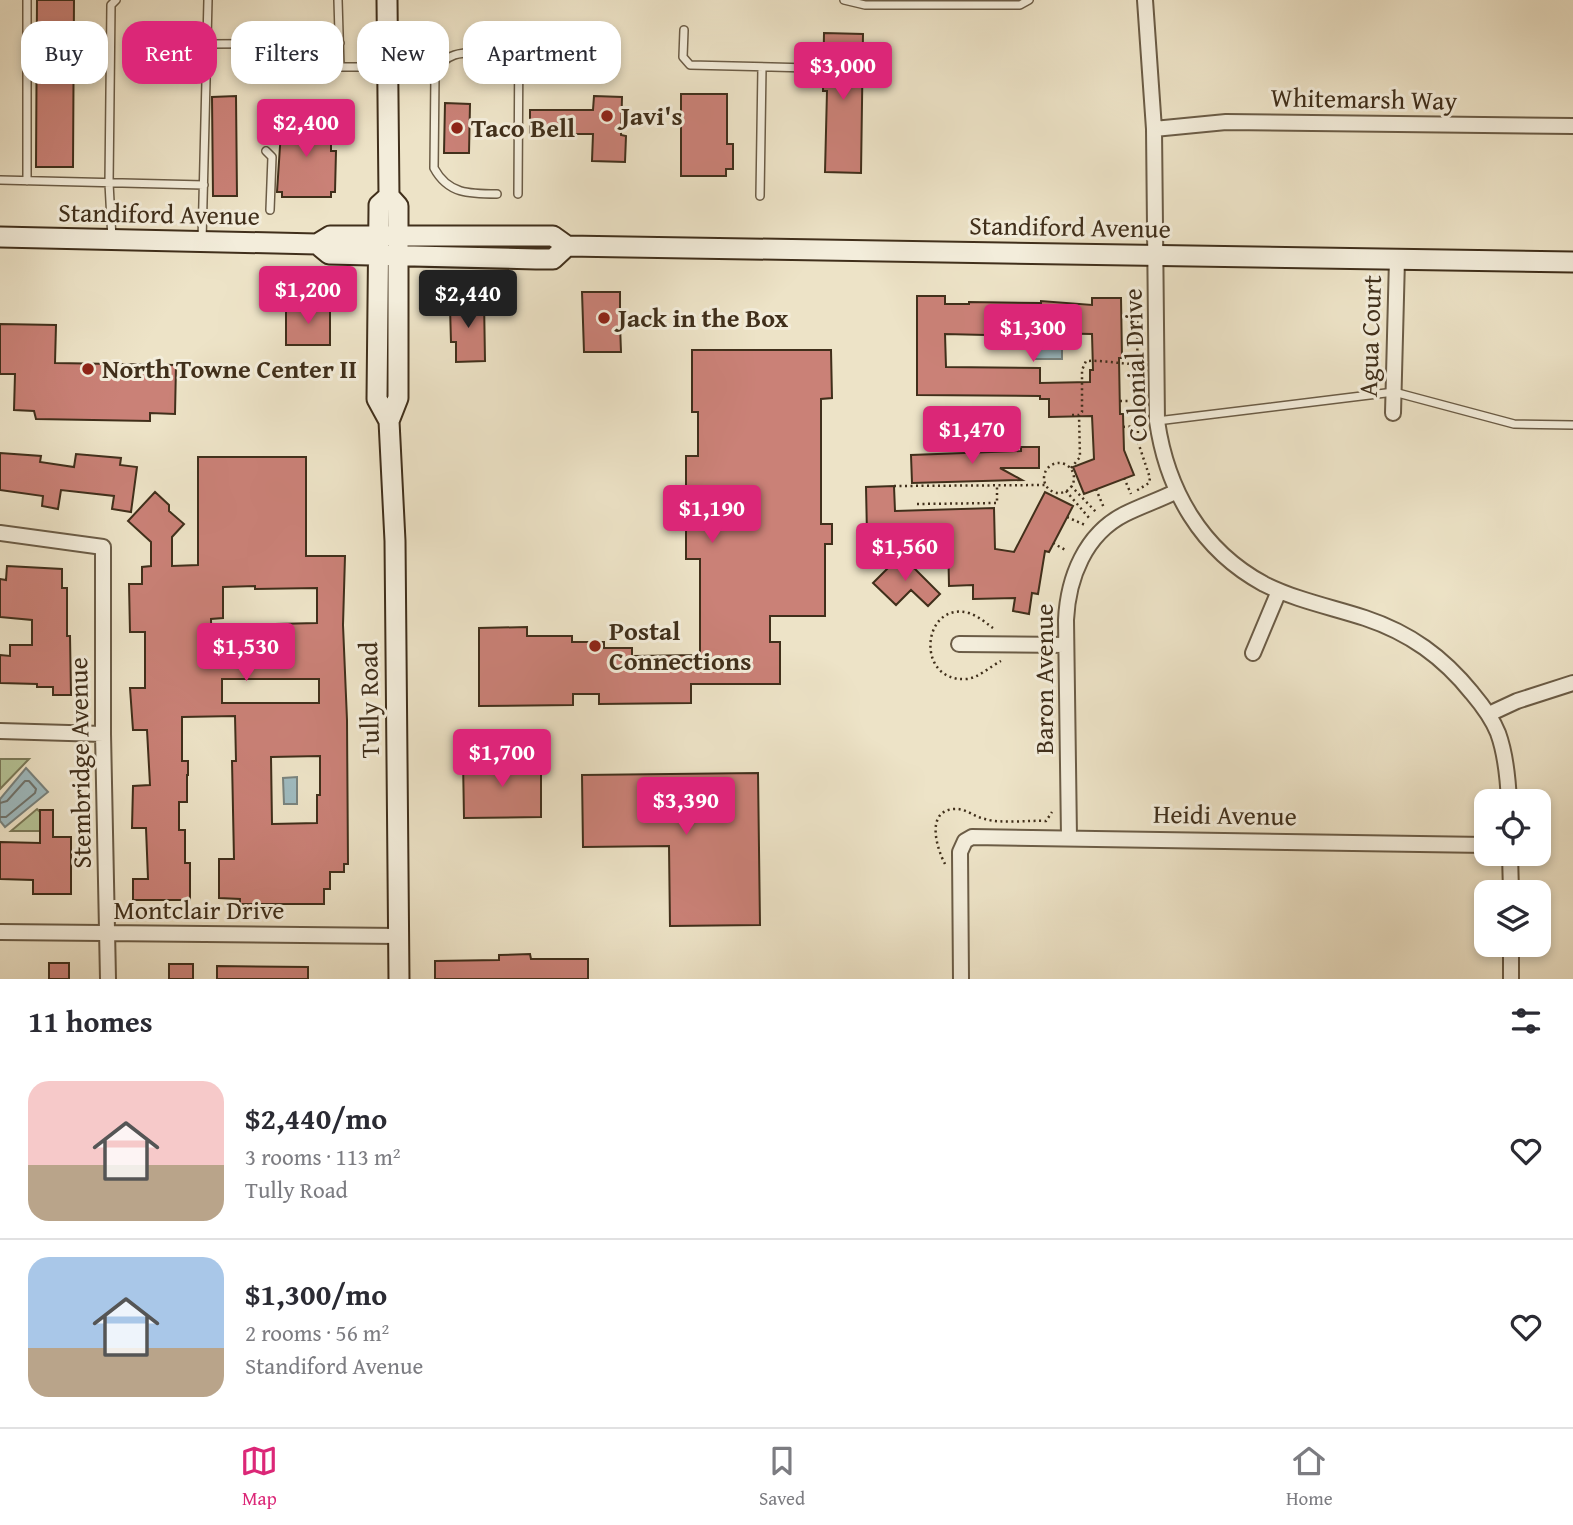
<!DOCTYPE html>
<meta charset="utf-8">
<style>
body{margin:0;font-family:"Gentium Book Plus",serif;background:#f7f7f7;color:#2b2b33;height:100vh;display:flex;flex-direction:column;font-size:26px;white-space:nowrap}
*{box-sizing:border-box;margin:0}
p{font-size:23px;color:#7c7c81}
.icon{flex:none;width:38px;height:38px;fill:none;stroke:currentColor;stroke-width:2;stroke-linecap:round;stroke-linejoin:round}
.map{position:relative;height:979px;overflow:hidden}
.side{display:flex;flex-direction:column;background:#fff;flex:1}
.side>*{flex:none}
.guide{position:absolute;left:21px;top:21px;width:700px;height:63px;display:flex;gap:14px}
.tools{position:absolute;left:1474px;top:789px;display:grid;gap:14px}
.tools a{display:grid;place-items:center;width:77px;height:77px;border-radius:14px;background:#fff;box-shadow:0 4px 10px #0003;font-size:35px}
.price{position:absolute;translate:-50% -60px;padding:0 16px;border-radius:7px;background:#db2777;color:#fff;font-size:23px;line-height:46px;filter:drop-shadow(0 2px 4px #0008)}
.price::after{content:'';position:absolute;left:50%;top:42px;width:21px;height:16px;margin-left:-10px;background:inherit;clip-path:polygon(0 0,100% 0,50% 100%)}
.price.on{background:#222;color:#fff}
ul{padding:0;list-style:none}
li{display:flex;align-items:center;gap:21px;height:175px;padding:0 28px}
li+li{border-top:2px solid #e1e1e2}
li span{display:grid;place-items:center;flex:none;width:196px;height:140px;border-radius:21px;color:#555}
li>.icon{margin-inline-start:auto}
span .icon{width:84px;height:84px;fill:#fffc;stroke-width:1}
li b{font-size:30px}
h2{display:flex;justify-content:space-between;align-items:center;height:84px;padding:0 28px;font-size:30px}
.chip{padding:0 24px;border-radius:21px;background:#fff;box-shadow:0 4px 10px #0003;font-size:24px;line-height:63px}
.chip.on{background:#db2777;color:#fff}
.menu{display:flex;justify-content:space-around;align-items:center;height:98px;border-top:2px solid #e1e1e2;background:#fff;font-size:19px;color:#7c7c81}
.menu a{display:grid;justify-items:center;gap:4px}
.menu .on{color:#db2777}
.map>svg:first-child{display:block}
.green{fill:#b6c497;stroke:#7b7a59;stroke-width:2}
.water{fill:#9fbbc0;stroke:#79837e;stroke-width:2}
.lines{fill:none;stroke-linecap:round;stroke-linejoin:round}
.shore{stroke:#70756e;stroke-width:2}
.building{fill:#ca8177;stroke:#402f1b;stroke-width:2;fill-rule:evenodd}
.service-casing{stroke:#6b5c46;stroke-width:10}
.minor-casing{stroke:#6b5c46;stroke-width:18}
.secondary-casing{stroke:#402f1b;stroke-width:23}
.path{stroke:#402f1b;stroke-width:2.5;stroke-dasharray:2 3.5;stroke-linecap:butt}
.service{stroke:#f3eddb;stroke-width:7}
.minor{stroke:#f3eddb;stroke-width:14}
.secondary{stroke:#f3eddb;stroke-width:19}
.poi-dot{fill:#8f2418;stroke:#f3eddb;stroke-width:2.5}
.labels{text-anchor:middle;stroke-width:6;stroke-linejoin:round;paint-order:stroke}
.street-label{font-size:26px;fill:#402f1b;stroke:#f3eddb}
.poi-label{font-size:26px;font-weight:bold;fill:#402f1b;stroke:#f3eddb;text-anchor:start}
</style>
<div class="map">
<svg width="1573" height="979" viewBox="0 0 1573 979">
<rect width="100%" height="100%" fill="#ede3c7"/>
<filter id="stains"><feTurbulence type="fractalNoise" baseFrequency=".00286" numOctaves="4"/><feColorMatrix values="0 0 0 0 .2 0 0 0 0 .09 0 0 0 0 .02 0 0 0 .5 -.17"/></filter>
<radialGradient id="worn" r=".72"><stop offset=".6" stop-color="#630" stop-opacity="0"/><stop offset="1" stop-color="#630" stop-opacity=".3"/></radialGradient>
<path class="green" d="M0 759H29L0 789Z
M37 809 40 812V831H11Z"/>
<path class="water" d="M1033 345H1062V359H1033Z
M26 768 48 792 5 827 0 821V799Z
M297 777V804H284L283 778Z"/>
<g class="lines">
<path class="shore" d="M0 803 7 801 25 781H29L36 789 35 793 6 817H0"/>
</g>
<path class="building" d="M37 0H74L73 167H36Z
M824 33 863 34 861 173 825 172 827 91H823Z
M681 94H727V144H733V169H726V176H681Z
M236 96 237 196H213L212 97Z
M594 96 622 97 621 135 626 136 625 162 592 161 593 134H530V110H593Z
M445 103 470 104 469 153H444Z
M282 116H319V123H323V135H331V151H336L335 192H331V197H282V192H277Z
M582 292H620V311H624V325H620L621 352H584Z
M917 296H945V304H969V302L1041 303V301L1092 305V298H1121L1122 358H1119L1120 414H1123L1124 450 1134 475 1084 494 1073 467 1094 459 1092 416 1049 417V399H1040V396L917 395ZM1034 333 1092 334 1093 370H1090V382L1040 383V368L946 367 945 334 1034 336Z
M454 299H484L485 361 456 362V342H451L450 307H454Z
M286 307H330V345H286Z
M0 324 56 325 55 363 176 365 175 414 150 413V421L36 419 34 411 14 410 15 374H0Z
M692 350H831L832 398 821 399V524H832V544H825V616H770V642H780V684H691V703L599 704V694H573V705L479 706V628L527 627V636H572V642H604V648H632V656L700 655V559H686V456H698V412H692Z
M1021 447H1039V468H1000L1022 480 912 483 911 455 1021 451Z
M0 453 41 456 40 462 74 467 76 454 121 458 120 465 137 467 131 512 112 509 114 496 61 490 58 509 42 506 43 496 0 490Z
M198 457H306V556H345L343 625 347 720 348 864H344V872H330V889H324V904H240V899L219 898V859H234L232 761H236L235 716 182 717V761H188V775H187V802H179V830H185V863H190V900H133V879H148L146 828H132L133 786 150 785 147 730H133L130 688H145V632H130L129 584H142V567L151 566V542L128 521 155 492 169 505V511L184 524 172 537V566L198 565ZM255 586V589L317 588V623L236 625V663H212L211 619 223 618V587ZM222 679H319V703H222ZM320 756V795H317V823L272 824 271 757Z
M894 486 895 511 994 508 995 549 1014 552 1045 492 1073 506 1049 552 1045 551 1038 594 1032 593 1029 614 1013 611 1015 598 973 599V585L949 586 948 538 887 539V535H867L866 487Z
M901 555 940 594 928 606 911 590 896 605 873 583Z
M7 566 62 569V588H67V636H70L71 695H53V687H37V684L0 683V655L10 656V645H32V620L0 617V579L6 580Z
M463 760H541V817L464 818Z
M758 773 760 925 670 926 669 846 583 847 582 775Z
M40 810H53V837H71V894H33V880L0 879V842L40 843Z
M530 954 531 959H588V979H435V961L499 960V955Z
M49 963H69V979H49Z
M169 964H193V979H169Z
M217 966 308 967V979H217Z"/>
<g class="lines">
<defs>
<path id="service" d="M27 0V181
M338 0 340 67H387
M844 0 865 5H1020L1029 0
M684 30 683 57 690 65 809 68
M207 44 340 43
M266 151 272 157 270 210
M0 180 204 185
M497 194C469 194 448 194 434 168L435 75C446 46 472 54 498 53
M518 194 519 28
M760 196 762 67
M112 239 109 183 111 5 116 0
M202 241 208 0
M1157 421 1394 392 1514 424 1573 425"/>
<path id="minor" d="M1145 0 1154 129 1157 421C1167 490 1201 550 1264 584 1296 600 1331 607 1365 618 1410 633 1443 657 1472 693 1483 706 1492 718 1498 733 1506 755 1508 779 1509 802
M1154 129 1226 122 1573 126
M1393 413 1397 259
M0 533 103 547V734L108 979
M959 644 1066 645
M1253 653 1279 591
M1489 714 1517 701 1573 683
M0 731 103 734
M1069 837 1066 620C1068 578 1085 534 1125 514 1141 506 1159 500 1175 492
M1510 854 1511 892
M0 932 398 936
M961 979 960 852 965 841 972 837 1486 845
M1511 979V945"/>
<path id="secondary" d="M387 0 389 196 398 206V398L389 421 395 541 399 979
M389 196 379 205V208L377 399 389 421
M0 237 317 244 330 236H553L567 246 1573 262
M317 244 329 254 536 259H553L567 246"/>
</defs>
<use href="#service" class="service-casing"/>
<use href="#minor" class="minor-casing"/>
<use href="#secondary" class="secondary-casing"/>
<path class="path" d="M1133 289 1137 296 1138 442 1150 478 1149 483 1136 491
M1120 401H1136
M1072 415H1079L1082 412V370L1086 361C1104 360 1119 364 1137 364
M1123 427 1138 426
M1044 478a15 15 0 1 1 30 0a15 15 0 1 1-30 0Z
M1071 468 1080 457 1079 415
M1124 478 1131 494
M894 486 1047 485
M1071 486 1097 513
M1096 489 1104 508
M1066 491 1090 519
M917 504 997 503V485
M1067 517 1085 525
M1053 543 1067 551
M993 628C986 623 978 616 969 613 922 600 914 683 967 679 978 678 991 666 1001 661
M945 864C937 849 925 811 954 809 966 808 974 817 985 819 1001 824 1029 820 1046 821L1052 812"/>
<use href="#service" class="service"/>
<use href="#minor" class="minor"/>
<use href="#secondary" class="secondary"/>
</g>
<g class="poi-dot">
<circle cx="607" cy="116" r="7"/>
<circle cx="457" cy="128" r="7"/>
<circle cx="604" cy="318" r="7"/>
<circle cx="88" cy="369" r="7"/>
<circle cx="595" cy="646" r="7"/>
</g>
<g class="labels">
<g class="street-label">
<text transform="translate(1364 99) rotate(1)" y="9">Whitemarsh Way</text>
<text transform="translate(159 214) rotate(1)" y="9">Standiford Avenue</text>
<text transform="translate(1070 227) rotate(1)" y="9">Standiford Avenue</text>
<text transform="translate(1370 336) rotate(-88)" y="9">Agua Court</text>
<text transform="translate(1135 365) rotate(-92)" y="9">Colonial Drive</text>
<text transform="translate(1044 679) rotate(-90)" y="9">Baron Avenue</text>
<text transform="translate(369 700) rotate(-91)" y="9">Tully Road</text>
<text transform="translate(80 763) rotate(-91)" y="9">Stembridge Avenue</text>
<text transform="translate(1225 815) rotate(1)" y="9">Heidi Avenue</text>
<text x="199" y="919">Montclair Drive</text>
</g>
<g class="poi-label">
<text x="621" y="125">Javi's</text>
<text x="471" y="137">Taco Bell</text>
<text x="618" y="327">Jack in the Box</text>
<text x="102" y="378">North Towne Center II</text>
<text x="609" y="640">Postal<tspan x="609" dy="30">Connections</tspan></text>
</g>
</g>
<rect width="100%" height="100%" filter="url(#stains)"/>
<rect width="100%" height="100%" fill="url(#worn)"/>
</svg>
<div class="tools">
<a><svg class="icon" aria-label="locate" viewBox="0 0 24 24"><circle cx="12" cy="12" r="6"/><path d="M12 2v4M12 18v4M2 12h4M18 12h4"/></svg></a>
<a><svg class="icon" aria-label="layers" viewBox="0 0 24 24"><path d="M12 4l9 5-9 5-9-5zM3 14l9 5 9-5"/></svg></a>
</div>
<b class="price" style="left:843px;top:102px">$3,000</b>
<b class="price" style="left:306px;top:159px">$2,400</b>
<b class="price" style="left:308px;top:326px">$1,200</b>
<b class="price on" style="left:468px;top:330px">$2,440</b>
<b class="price" style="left:1033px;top:364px">$1,300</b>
<b class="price" style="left:972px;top:466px">$1,470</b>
<b class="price" style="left:712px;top:545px">$1,190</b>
<b class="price" style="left:905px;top:583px">$1,560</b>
<b class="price" style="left:246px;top:683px">$1,530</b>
<b class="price" style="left:502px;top:789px">$1,700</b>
<b class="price" style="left:686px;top:837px">$3,390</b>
<div class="guide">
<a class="chip">Buy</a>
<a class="chip on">Rent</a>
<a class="chip">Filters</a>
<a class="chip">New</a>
<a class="chip">Apartment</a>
</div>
</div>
<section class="side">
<h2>11 homes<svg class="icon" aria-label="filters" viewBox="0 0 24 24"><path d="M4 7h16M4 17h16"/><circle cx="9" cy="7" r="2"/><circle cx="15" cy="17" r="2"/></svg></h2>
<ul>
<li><span style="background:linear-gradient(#f6c9c9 60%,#b9a48a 0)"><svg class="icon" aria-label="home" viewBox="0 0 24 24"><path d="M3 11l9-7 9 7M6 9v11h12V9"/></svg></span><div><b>$2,440/mo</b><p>3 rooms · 113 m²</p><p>Tully Road</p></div><svg class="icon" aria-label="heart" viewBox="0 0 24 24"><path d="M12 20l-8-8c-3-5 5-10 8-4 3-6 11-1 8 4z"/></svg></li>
<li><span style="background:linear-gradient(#a9c7e8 65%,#b9a48a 0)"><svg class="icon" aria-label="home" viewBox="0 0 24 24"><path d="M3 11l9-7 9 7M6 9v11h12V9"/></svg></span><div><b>$1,300/mo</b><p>2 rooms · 56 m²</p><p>Standiford Avenue</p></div><svg class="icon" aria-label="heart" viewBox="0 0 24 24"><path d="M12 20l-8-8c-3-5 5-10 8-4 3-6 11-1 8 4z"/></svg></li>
</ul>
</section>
<nav class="menu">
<a class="on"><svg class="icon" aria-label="map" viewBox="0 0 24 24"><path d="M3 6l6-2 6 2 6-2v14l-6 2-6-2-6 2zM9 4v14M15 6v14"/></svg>Map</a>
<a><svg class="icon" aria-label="saved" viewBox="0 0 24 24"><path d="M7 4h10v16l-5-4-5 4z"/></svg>Saved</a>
<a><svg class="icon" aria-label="home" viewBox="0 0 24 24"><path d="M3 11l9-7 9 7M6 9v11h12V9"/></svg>Home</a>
</nav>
